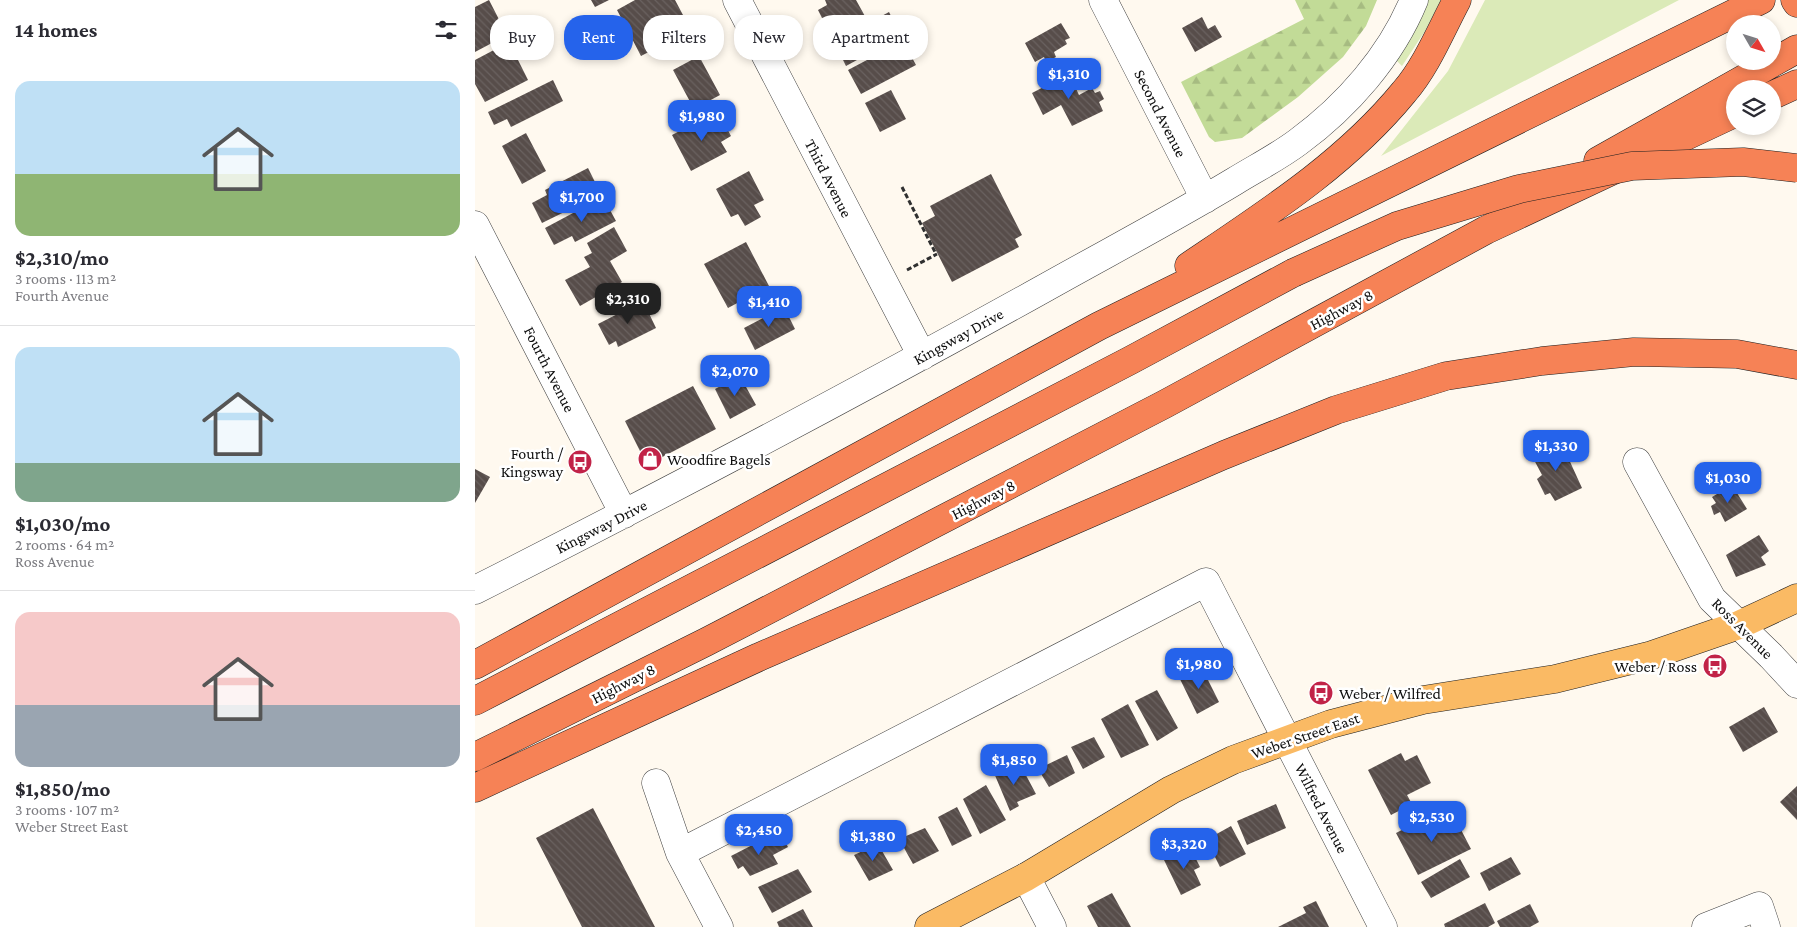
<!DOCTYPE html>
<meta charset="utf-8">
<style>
body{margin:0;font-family:"Crimson Pro",serif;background:#f7f7f7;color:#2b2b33;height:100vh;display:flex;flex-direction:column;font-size:19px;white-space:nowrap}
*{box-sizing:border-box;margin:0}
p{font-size:16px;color:#7c7c81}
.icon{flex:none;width:28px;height:28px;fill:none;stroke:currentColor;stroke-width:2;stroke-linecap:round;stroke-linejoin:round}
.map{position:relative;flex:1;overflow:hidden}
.side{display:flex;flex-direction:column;background:#fff;width:475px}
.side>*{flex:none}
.top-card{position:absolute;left:15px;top:15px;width:475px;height:45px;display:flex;gap:10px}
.needle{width:32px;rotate:129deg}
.tools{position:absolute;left:1251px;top:15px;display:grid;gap:10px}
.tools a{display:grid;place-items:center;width:55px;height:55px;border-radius:50%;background:#fff;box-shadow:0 2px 8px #0003;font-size:25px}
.price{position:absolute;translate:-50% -42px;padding:0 11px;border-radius:10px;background:#2563eb;color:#fff;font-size:16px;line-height:32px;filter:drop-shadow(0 1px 2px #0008)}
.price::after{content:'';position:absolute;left:50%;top:30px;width:15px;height:11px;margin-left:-8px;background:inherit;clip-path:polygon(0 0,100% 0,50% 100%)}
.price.selected{background:#222;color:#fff}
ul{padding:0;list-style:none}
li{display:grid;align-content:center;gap:10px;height:265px;padding:0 15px}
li+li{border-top:1px solid #e1e1e2}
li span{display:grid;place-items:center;height:155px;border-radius:15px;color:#555}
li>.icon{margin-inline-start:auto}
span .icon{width:90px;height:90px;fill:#fffc;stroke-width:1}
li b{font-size:21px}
h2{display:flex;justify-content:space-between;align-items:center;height:60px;padding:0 15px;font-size:21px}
.tag{padding:0 18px;border-radius:20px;background:#fff;box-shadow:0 2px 8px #0003;font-size:18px;line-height:45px}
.tag.selected{background:#2563eb;color:#fff}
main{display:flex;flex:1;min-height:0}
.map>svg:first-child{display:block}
.grass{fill:#dbeab8}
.forest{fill:url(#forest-firs)}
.building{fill:url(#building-back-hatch)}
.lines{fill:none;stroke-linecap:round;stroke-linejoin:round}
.minor-casing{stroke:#414141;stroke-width:29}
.major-casing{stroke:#1f1f1f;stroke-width:29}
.highway-casing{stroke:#1f1f1f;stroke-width:29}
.path{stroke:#303030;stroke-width:3;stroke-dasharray:5 2.5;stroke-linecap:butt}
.minor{stroke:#fff;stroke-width:28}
.major{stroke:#faba64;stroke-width:28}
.highway{stroke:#f68256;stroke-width:28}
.highway-bridge-casing{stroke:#1f1f1f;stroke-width:29;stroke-linecap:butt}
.highway-bridge{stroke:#f68256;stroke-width:28}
.labels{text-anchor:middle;stroke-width:5;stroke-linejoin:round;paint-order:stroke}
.street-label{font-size:16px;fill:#0e0e0e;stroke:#fff}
.poi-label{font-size:16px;fill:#0e0e0e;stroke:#fff;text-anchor:end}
</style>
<main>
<section class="side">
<h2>14 homes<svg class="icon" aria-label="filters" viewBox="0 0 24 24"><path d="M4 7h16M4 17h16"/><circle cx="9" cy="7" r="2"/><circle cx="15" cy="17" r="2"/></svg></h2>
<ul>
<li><span style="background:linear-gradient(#bfe0f5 60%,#8fb573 0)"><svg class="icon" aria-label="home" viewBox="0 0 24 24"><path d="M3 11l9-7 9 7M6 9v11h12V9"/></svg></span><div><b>$2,310/mo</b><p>3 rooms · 113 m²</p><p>Fourth Avenue</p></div></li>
<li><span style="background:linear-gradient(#bfe0f5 75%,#7fa58c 0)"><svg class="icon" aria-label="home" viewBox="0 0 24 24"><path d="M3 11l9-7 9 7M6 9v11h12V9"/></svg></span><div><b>$1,030/mo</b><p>2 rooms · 64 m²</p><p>Ross Avenue</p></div></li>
<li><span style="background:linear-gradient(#f6c9c9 60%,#9aa5b1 0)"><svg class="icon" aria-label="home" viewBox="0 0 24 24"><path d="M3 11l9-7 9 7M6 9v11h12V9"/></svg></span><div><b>$1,850/mo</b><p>3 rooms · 107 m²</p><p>Weber Street East</p></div></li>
</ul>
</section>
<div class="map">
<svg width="1322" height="927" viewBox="0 0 1322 927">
<defs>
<pattern id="forest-firs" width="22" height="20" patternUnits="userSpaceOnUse" patternTransform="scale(1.25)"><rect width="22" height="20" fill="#c2db97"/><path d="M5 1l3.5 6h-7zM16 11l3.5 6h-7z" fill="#a6bb81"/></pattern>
<pattern id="building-back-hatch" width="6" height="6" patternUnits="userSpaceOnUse" patternTransform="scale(1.25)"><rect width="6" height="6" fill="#574d4a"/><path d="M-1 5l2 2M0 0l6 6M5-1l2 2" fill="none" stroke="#6a6260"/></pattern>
</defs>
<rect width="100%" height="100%" fill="#fff9ef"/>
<path class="grass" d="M950 0H966L950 31 927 66 921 60Z
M1010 0H1204L906 156 973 71Z"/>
<path class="forest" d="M820 0H902L891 26 868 57 823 97 767 138 740 142 734 137 706 82 829 19Z"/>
<path class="building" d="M14 0 32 35 0 52V7Z
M116 0H134L120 7Z
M160 0H200L216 30 166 56 142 10Z
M350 0H381L391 18 356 36 343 10 352 5Z
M414 12 426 36 371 66 359 42Z
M727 17 733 29 740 25 747 37 720 52 707 28Z
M586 23 595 38 590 40 592 44 579 52 581 57 571 62 569 57 560 62 550 43Z
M428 41 441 65 386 94 373 70Z
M34 42 53 80 10 102 0 84V60Z
M224 56 245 95 219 109 198 70Z
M594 74 604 95 617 88 620 93 625 91 629 99 624 102 628 111 597 126 586 105 568 115 557 93Z
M78 80 88 101 36 127 32 119 19 125 13 112Z
M416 90 431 119 405 132 390 103Z
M244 114 256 136 246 142 252 152 216 171 197 135 216 125 218 128Z
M51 133 71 171 47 184 27 146Z
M113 168 126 194 67 223 57 203 72 195 70 190Z
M274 171 289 200 279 205 286 217 270 226 263 214 256 217 241 189Z
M516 174 547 235 540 239 544 247 477 282 447 223 460 216 455 206Z
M128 197 141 221 100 242 97 236 79 245 70 228Z
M139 227 152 251 135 261 147 282 105 306 90 280 115 267 109 257 117 253 112 243Z
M271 242 294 286 253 308 229 264Z
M168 301 181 328 143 347 141 341 134 345 123 324Z
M309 307 320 329 280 350 269 328Z
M265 376 281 405 255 419 240 389Z
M218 386 241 429 172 465 150 421Z
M1086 442 1107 488 1080 501 1075 493 1070 495 1062 479 1067 475 1057 456Z
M0 469 15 477 0 503Z
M1257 485 1272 509 1250 522 1245 512 1239 515 1236 506 1241 503 1237 497Z
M1284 535 1294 551 1286 557 1291 565 1261 577 1251 555Z
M726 666 744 702 722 714 704 677Z
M682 690 703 728 682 741 660 701Z
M653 704 674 745 646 758 626 719Z
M1289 707 1303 732 1268 752 1254 727Z
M619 737 630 757 608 769 596 747Z
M926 753 930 761 942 755 956 783 932 795 937 804 916 815 893 770Z
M592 755 600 773 574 787 563 769Z
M545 764 561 794 542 802 544 806 535 811 519 773 528 768 532 772Z
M511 785 531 820 505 834 488 799Z
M1322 786V820L1305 802Z
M801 804 811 828 772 845 762 821Z
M482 807 497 836 477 846 463 817Z
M118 808 180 927H107L61 838Z
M962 812 971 828 982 822 996 849 943 875 921 833Z
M756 826 771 854 745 867 733 843 740 839 738 836Z
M450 828 464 851 438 864 424 839Z
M308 838 313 847 298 855 303 864 275 876 268 866 263 869 256 856 289 839 293 846Z
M403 844 418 870 394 881 379 855Z
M715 847 725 867 719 870 726 885 706 895 689 860Z
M1036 857 1046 874 1014 891 1005 873Z
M985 859 995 877 956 898 946 882Z
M323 869 337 892 297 913 283 887Z
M637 893 656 927H623L612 906Z
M841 901 854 927H803L831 913 828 907Z
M1010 903 1020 923 1013 927H970L969 924Z
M1055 904 1064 922 1055 927H1025L1022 921Z
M328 909 338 927H304L302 922Z"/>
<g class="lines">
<defs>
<path id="minor" d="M262 0 447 356
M628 0 730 199
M0 225 149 514
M1162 462 1237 599 1296 656 1322 684
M0 590C191 493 381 393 568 289 632 253 697 219 760 181 781 168 803 157 823 142 872 106 916 56 939 0
M181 783 205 853 244 927
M205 853 731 582 908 927
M551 877 577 927
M1231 927 1284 906 1291 927"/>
<path id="major" d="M454 927 551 877 696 790 758 760 856 724 948 700 1080 679 1177 655 1264 625 1322 598"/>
<path id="highway" d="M1320 0 1322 3
M1298 95 1322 84
M1123 161 1322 49
M714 266C791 214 870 164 929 92 951 67 966 30 982 0
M0 665 624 326 1286 0
M0 701 656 360 818 273
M0 757 231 642 690 404 1011 230 1260 113
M0 788 284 657 749 455 861 410 971 376 1067 361 1159 352 1262 354 1322 365"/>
</defs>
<use href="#minor" class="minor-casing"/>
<use href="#major" class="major-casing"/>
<use href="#highway" class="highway-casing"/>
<path class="path" d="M427 187 461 254
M432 270 462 254"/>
<use href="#minor" class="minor"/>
<use href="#major" class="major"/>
<use href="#highway" class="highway"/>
<defs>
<path id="highway-bridge" d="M818 273 922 226 1044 189 1157 166 1268 162 1322 168"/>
</defs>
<use href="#highway-bridge" class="highway-bridge-casing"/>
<use href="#highway-bridge" class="highway-bridge"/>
</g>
<defs>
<symbol id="shop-disc" viewBox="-11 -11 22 22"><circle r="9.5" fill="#c12348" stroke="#fff"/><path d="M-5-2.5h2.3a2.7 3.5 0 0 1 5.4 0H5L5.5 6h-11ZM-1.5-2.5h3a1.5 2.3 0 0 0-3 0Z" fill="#fff"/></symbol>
<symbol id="bus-disc" viewBox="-11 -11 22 22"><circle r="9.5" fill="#c12348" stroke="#fff"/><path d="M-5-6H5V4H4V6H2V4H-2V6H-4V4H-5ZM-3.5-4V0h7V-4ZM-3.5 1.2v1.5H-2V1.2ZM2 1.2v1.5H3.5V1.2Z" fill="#fff"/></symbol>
</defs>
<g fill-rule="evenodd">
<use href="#shop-disc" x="161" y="445" width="28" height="28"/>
<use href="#bus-disc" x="91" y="448" width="28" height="28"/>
<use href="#bus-disc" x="1226" y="652" width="28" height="28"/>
<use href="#bus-disc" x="832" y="679" width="28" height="28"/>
</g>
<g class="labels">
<g class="street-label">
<text transform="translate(686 113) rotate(63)" y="6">Second Avenue</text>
<text transform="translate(354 178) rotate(63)" y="6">Third Avenue</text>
<text transform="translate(866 309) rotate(-28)" y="6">Highway 8</text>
<text transform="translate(483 336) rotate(-29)" y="6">Kingsway Drive</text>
<text transform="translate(75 369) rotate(63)" y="6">Fourth Avenue</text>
<text transform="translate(508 499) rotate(-27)" y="6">Highway 8</text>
<text transform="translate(126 526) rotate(-27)" y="6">Kingsway Drive</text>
<text transform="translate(1268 628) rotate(45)" y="6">Ross Avenue</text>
<text transform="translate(148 683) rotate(-27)" y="6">Highway 8</text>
<text transform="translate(830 735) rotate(-19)" y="6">Weber Street East</text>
<text transform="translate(847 808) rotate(63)" y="6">Wilfred Avenue</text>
</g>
<g class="poi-label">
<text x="88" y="459">Fourth /<tspan x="88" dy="18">Kingsway</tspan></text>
<text x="192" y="465" text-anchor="start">Woodfire Bagels</text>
<text x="1222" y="672">Weber / Ross</text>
<text x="864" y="699" text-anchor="start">Weber / Wilfred</text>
</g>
</g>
</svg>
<div class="tools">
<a><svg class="needle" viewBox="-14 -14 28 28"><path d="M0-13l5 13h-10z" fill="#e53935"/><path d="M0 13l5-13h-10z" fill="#7c7c81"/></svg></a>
<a><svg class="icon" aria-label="layers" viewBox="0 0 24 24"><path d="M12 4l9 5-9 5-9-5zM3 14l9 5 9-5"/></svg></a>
</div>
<b class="price" style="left:594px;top:100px">$1,310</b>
<b class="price" style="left:227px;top:142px">$1,980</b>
<b class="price" style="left:107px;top:223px">$1,700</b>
<b class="price selected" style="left:153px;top:325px">$2,310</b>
<b class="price" style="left:294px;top:328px">$1,410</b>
<b class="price" style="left:260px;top:397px">$2,070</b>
<b class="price" style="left:1081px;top:472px">$1,330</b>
<b class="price" style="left:1253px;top:504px">$1,030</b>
<b class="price" style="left:724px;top:690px">$1,980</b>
<b class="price" style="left:539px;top:786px">$1,850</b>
<b class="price" style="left:957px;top:843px">$2,530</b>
<b class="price" style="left:284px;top:856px">$2,450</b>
<b class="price" style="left:398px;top:862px">$1,380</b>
<b class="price" style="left:709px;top:870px">$3,320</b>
<div class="top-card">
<a class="tag">Buy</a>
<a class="tag selected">Rent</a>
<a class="tag">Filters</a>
<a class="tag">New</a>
<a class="tag">Apartment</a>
</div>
</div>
</main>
